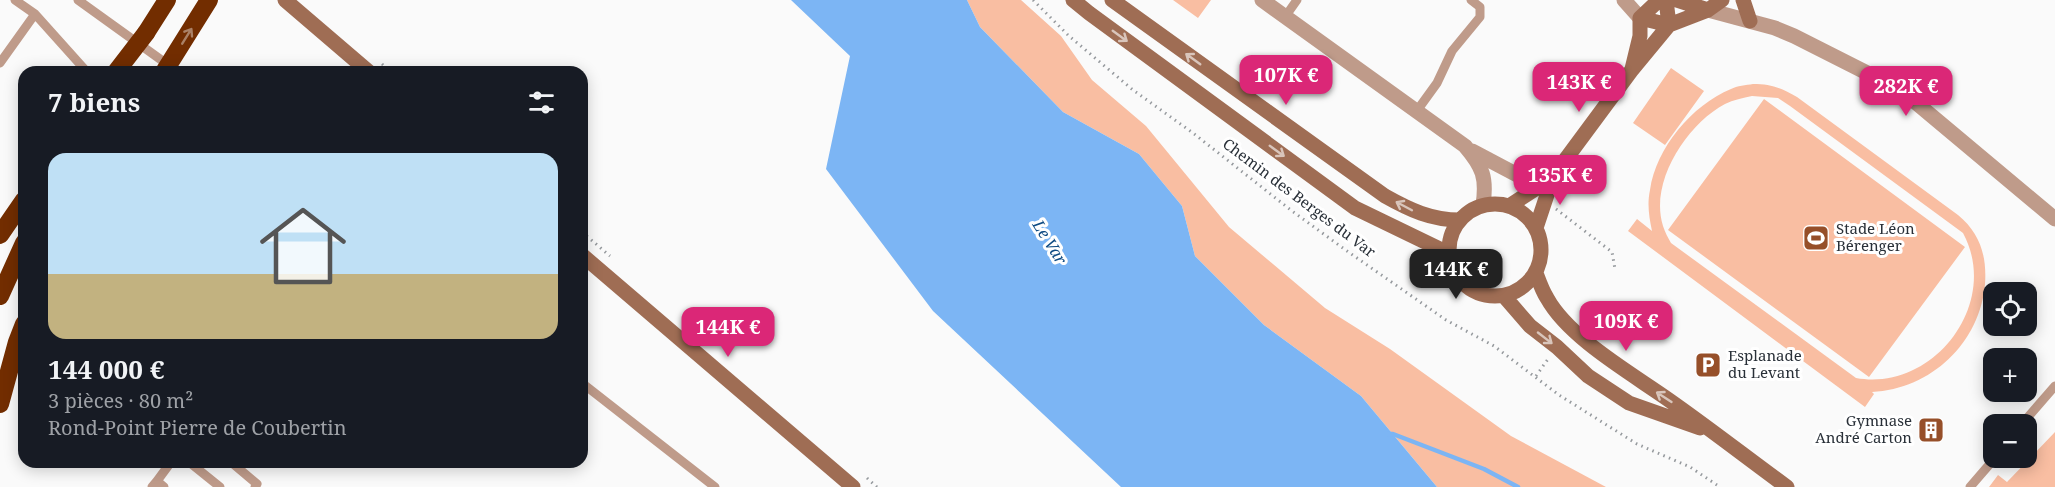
<!DOCTYPE html>
<html lang="fr">
<meta charset="utf-8">
<style>
body{margin:0;font-family:"Noto Serif",serif;background:#20242c;color:#f1f3f6;height:100vh;display:flex;flex-direction:column;font-size:22px;white-space:nowrap}
*{box-sizing:border-box;margin:0}
p{font-size:20px;color:#9ea1a6}
.icon{flex:none;width:33px;height:33px;fill:none;stroke:currentColor;stroke-width:2;stroke-linecap:round;stroke-linejoin:round}
.map{position:relative;flex:1;overflow:hidden}
.panel{position:absolute;left:18px;top:66px;width:570px;height:402px;display:flex;flex-direction:column;background:#171b24;border-radius:18px;box-shadow:0 3px 15px #0003}
.panel>*{flex:none}
.fabs{position:absolute;left:1983px;top:282px;display:grid;gap:12px}
.fabs a{display:grid;place-items:center;width:54px;height:54px;border-radius:12px;background:#171b24;box-shadow:0 3px 15px #0003;font-size:30px}
.price{position:absolute;translate:-50% -51px;padding:0 14px;border-radius:12px;background:#db2777;color:#fff;font-size:20px;line-height:39px;filter:drop-shadow(0 2px 3px #0008)}
.price::after{content:'';position:absolute;left:50%;top:36px;width:18px;height:14px;margin-left:-9px;background:inherit;clip-path:polygon(0 0,100% 0,50% 100%)}
.price.active{background:#222;color:#fff}
ul{padding:0;list-style:none}
li{display:grid;align-content:center;gap:12px;height:318px;padding:0 30px}
li span{display:grid;place-items:center;height:186px;border-radius:18px;color:#555}
li>.icon{margin-inline-start:auto}
span .icon{width:108px;height:108px;fill:#fffc;stroke-width:1}
li b{font-size:26px}
h2{display:flex;justify-content:space-between;align-items:center;height:72px;padding:0 30px;font-size:26px}
.map>svg:first-child{display:block}
.green{fill:#f9bea2;fill-rule:evenodd}
.water{fill:#7cb5f4}
.lines{fill:none;stroke-linecap:round;stroke-linejoin:round}
.stream{stroke:#7cb5f4;stroke-width:4.5}
.path{stroke:#95999d;stroke-width:3;stroke-dasharray:1.5 4.5;stroke-linecap:butt}
.service{stroke:#bf9b8a;stroke-width:9}
.minor{stroke:#bf9b8a;stroke-width:15}
.tertiary{stroke:#bf9b8a;stroke-width:15}
.secondary{stroke:#9f6d54;stroke-width:15}
.motorway{stroke:#722d00;stroke-width:18}
.motorway-bridge{stroke:#722d00;stroke-width:18}
.oneway{stroke:#aa8166}
.oneway2{stroke:#d9c5bb}
.labels{text-anchor:middle;stroke-width:6;stroke-linejoin:round;paint-order:stroke}
.street-label{font-size:15px;fill:#293038;stroke:#fff}
.poi-label{font-size:15px;fill:#293038;stroke:#fff;text-anchor:start}
.water-label{font-size:16px;font-style:italic;fill:#0f4b83;stroke:#fff}
</style>
<div class="map">
<svg width="2055" height="487" viewBox="0 0 2055 487">
<rect width="100%" height="100%" fill="#fafafa"/>
<path class="green" d="M967 0H1021L1061 36 1092 80 1146 126 1229 227 1325 308 1390 349 1511 436 1606 487H1437L1361 396 1264 325 1195 256 1182 206 1139 154 1063 112 980 27Z
M1173 0H1211L1198 18Z
M1671 68 1704 91 1665 145 1633 123Z
M1753 84C1771 84 1782 88 1797 97L1958 215C1980 233 1987 256 1985 284 1980 343 1931 389 1872 392L1874 394 1865 407 1628 231 1637 219 1652 231C1649 217 1647 204 1650 190 1656 148 1692 105 1731 89 1737 86 1746 85 1753 84ZM1752 96 1778 98 1790 106 1963 233C2001 303 1934 392 1856 378L1671 243C1668 238 1665 232 1663 226 1649 182 1687 124 1725 104 1733 100 1743 98 1752 96Z
M1764 99 1965 247 1869 377 1668 230Z
M2055 432V487H1989L1998 475 2007 482Z"/>
<path class="water" d="M791 0H967L980 27 1063 112 1139 154 1182 206 1195 256 1264 325 1361 396 1437 487H1121L933 311 826 169 850 56Z"/>
<g class="lines">
<path class="stream" d="M1388 434H1393L1484 469 1518 487"/>
<path class="path" d="M1033 0 1069 36 1133 90 1193 133 1292 211 1347 251 1446 320 1494 346 1559 395 1637 444 1690 467 1720 487
M382 64 391 72
M1556 209 1612 252 1615 269
M582 232 610 256
M1582 320 1588 305
M1536 376 1548 359
M867 478 877 487"/>
<path class="service" d="M15 0 35 14 87 72
M78 0 178 72
M1285 17 1297 0
M0 63 35 14
M1416 112 1437 83 1452 51 1480 17V7L1471 0
M582 383 715 487
M2022 424 2055 386
M189 462 220 487
M231 462 257 484 255 487
M157 481 171 462
M152 487 157 481 164 487
M1970 487 1995 458"/>
<path class="minor" d="M1262 0 1465 146C1483 167 1487 178 1483 205
M1472 151 1527 180 1543 184"/>
<path class="tertiary" d="M1624 0 1640 18
M1708 10 1775 28 1794 36 1885 82 1908 96 2055 219"/>
<path class="secondary" d="M285 0 369 72
M1073 0 1089 13 1355 208 1448 253
M1112 0 1385 196C1410 210 1431 220 1460 220
M1666 0 1669 25
M1677 0 1708 10
M1743 0 1750 21
M1640 18 1669 25
M1632 69 1640 36V18L1659 0
M1449 250a46 46 0 1 1 92 0a46 46 0 1 1-92 0Z
M1509 206 1543 184 1554 175 1631 71 1669 25 1708 10 1722 0
M1536 228 1553 177
M582 255 853 487
M1536 273C1539 281 1542 290 1547 298 1570 340 1638 377 1676 405 1714 432 1750 460 1787 487
M1504 296 1530 326 1557 347 1588 376 1629 403 1700 428"/>
<path class="motorway" d="M146 33 167 0
M0 235 24 200
M0 296 24 243
M0 404 17 342 24 324"/>
<path class="motorway-bridge" d="M116 72 146 33
M164 72 209 0"/>
</g>
<defs><path id="oneway-shaft" d="M-6 0H5M1.5-3L5.5 0L1.5 3" fill="none" stroke-width="1.6" stroke-linecap="round" stroke-linejoin="round" transform="scale(1.5)"/></defs>
<use class="oneway" href="#oneway-shaft" transform="translate(187 36) rotate(-58)"/>
<g class="oneway2">
<use href="#oneway-shaft" transform="translate(1120 36) rotate(36)"/>
<use href="#oneway-shaft" transform="translate(1193 59) rotate(-144)"/>
<use href="#oneway-shaft" transform="translate(1277 151) rotate(36)"/>
<use href="#oneway-shaft" transform="translate(1404 206) rotate(-152)"/>
<use href="#oneway-shaft" transform="translate(1545 338) rotate(38)"/>
<use href="#oneway-shaft" transform="translate(1664 397) rotate(-147)"/>
</g>
<defs>
<symbol id="stadium-square" viewBox="-11 -11 22 22"><rect x="-9" y="-9" width="18" height="18" rx="4" fill="#964f29" stroke="#fff"/><path d="M0-5a6.5 5 0 1 0 0 10a6.5 5 0 1 0 0-10ZM-3.5-1.8h7v3.6h-7Z" fill="#fff"/></symbol>
<symbol id="parking-square" viewBox="-11 -11 22 22"><rect x="-9" y="-9" width="18" height="18" rx="4" fill="#964f29" stroke="#fff"/><path d="M-3.5-5.5H1a3.5 3.5 0 0 1 0 7H-1V5.5H-3.5ZM-1-3.4V-.6H.8a1.4 1.4 0 0 0 0-2.8Z" fill="#fff"/></symbol>
<symbol id="building-square" viewBox="-11 -11 22 22"><rect x="-9" y="-9" width="18" height="18" rx="4" fill="#964f29" stroke="#fff"/><path d="M-4-6H4V6H1V3H-1V6H-4ZM-2.5-4.3h1.7v1.8h-1.7ZM.8-4.3h1.7v1.8H.8ZM-2.5-1h1.7V.8h-1.7ZM.8-1h1.7V.8H.8Z" fill="#fff"/></symbol>
</defs>
<g fill-rule="evenodd">
<use href="#stadium-square" x="1801" y="223" width="30" height="30"/>
<use href="#parking-square" x="1693" y="350" width="30" height="30"/>
<use href="#building-square" x="1916" y="415" width="30" height="30"/>
</g>
<g class="labels">
<g class="street-label">
<text transform="translate(1299 198) rotate(37)" y="5">Chemin des Berges du Var</text>
</g>
<g class="poi-label">
<text x="1836" y="234">Stade Léon<tspan x="1836" dy="17">Bérenger</tspan></text>
<text x="1728" y="361">Esplanade<tspan x="1728" dy="17">du Levant</tspan></text>
<text x="1912" y="426" text-anchor="end">Gymnase<tspan x="1912" dy="17">André Carton</tspan></text>
</g>
<g class="water-label">
<text transform="translate(1050 242) rotate(58)" y="6">Le Var</text>
</g>
</g>
</svg>
<div class="fabs">
<a><svg class="icon" aria-label="locate" viewBox="0 0 24 24"><circle cx="12" cy="12" r="6"/><path d="M12 2v4M12 18v4M2 12h4M18 12h4"/></svg></a>
<a>+</a>
<a>−</a>
</div>
<b class="price" style="left:1286px;top:106px">107K €</b>
<b class="price" style="left:1579px;top:113px">143K €</b>
<b class="price" style="left:1906px;top:117px">282K €</b>
<b class="price" style="left:1560px;top:206px">135K €</b>
<b class="price active" style="left:1456px;top:300px">144K €</b>
<b class="price" style="left:1626px;top:352px">109K €</b>
<b class="price" style="left:728px;top:358px">144K €</b>
<section class="panel">
<h2>7 biens<svg class="icon" aria-label="filters" viewBox="0 0 24 24"><path d="M4 7h16M4 17h16"/><circle cx="9" cy="7" r="2"/><circle cx="15" cy="17" r="2"/></svg></h2>
<ul>
<li><span style="background:linear-gradient(#bfe0f5 65%,#c2b280 0)"><svg class="icon" aria-label="home" viewBox="0 0 24 24"><path d="M3 11l9-7 9 7M6 9v11h12V9"/></svg></span><div><b>144 000 €</b><p>3 pièces · 80 m²</p><p>Rond-Point Pierre de Coubertin</p></div></li>
</ul>
</section>
</div>
